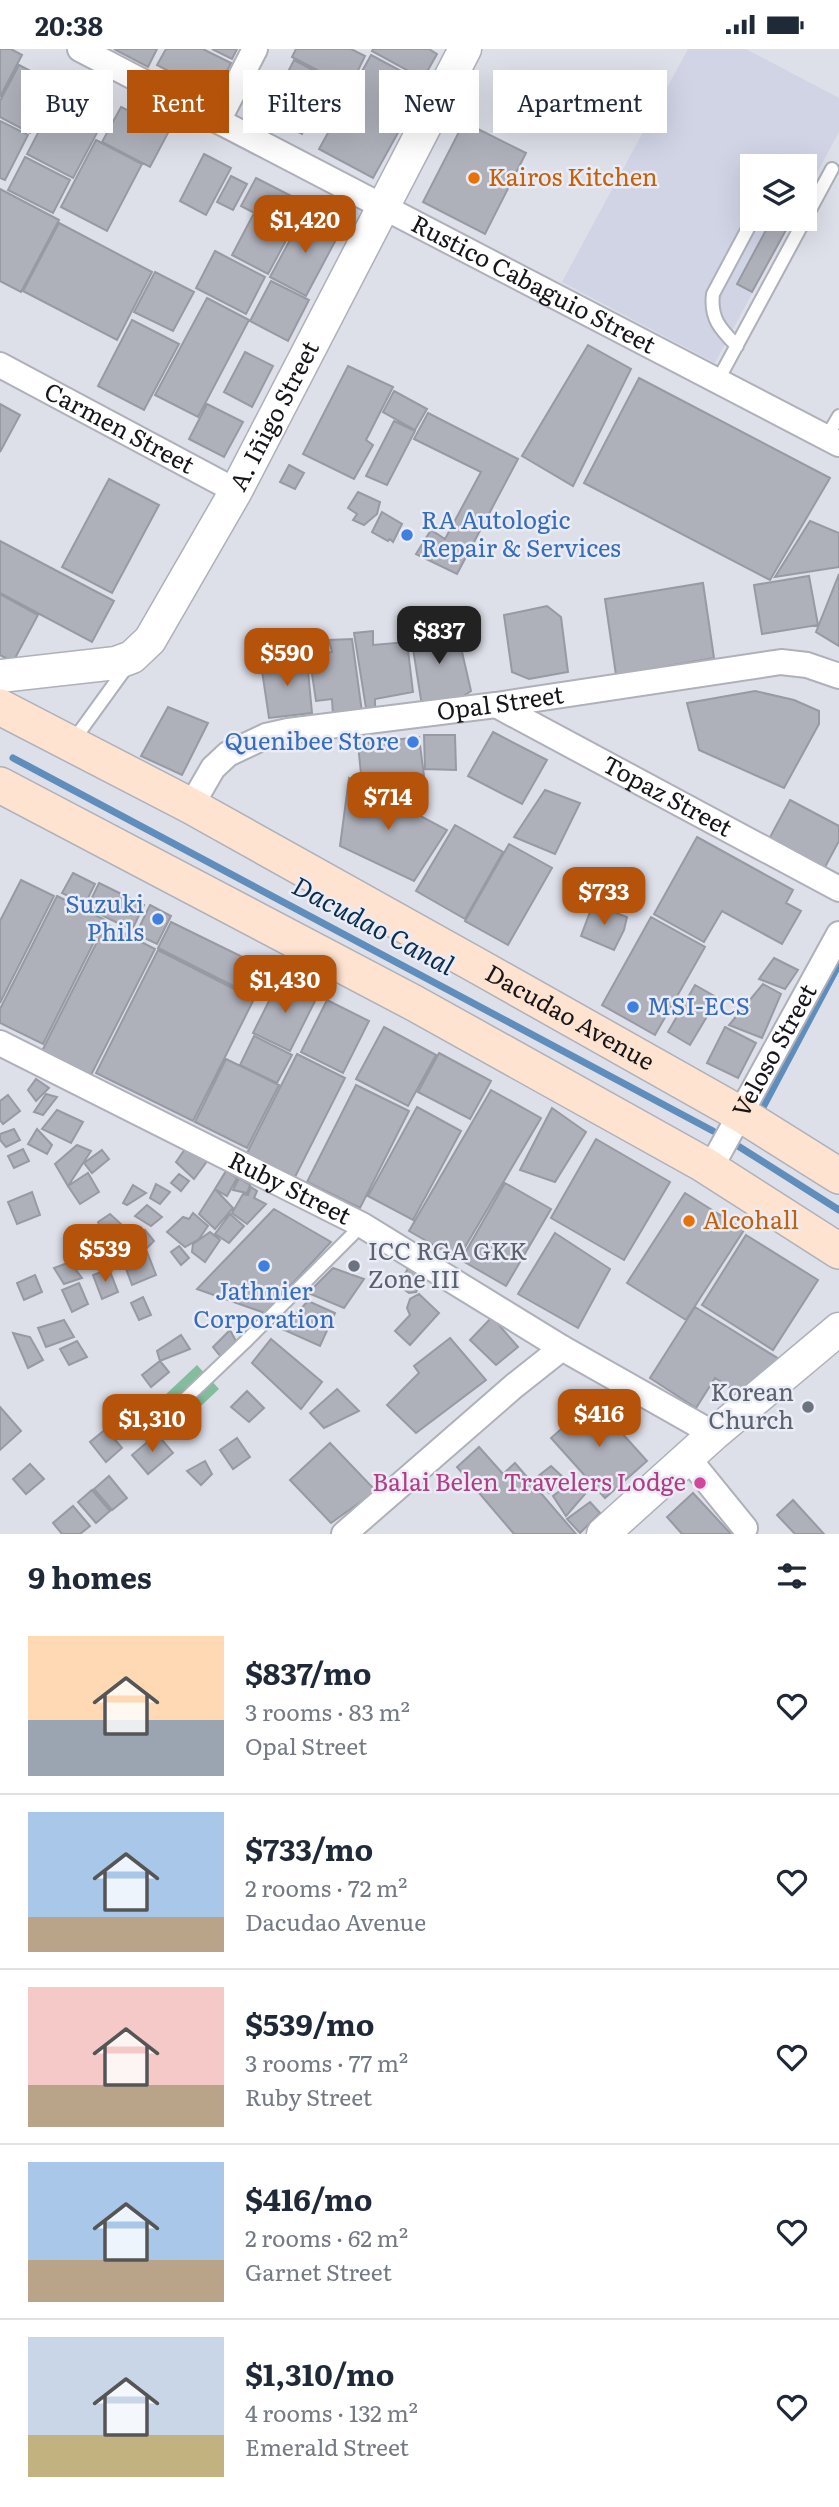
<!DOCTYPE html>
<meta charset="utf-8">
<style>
body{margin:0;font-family:Literata,serif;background:#f2f2f3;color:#1f2937;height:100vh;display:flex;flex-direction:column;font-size:26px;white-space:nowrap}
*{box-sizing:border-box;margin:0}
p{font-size:23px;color:#747a83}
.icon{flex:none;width:38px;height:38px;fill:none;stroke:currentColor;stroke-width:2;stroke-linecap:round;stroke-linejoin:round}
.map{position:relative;height:1485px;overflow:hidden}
.sheet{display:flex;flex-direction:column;background:#fff;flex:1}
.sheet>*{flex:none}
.guide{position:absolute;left:21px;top:21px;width:798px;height:63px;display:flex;gap:14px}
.buttons{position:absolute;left:740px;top:105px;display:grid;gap:14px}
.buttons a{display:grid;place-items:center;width:77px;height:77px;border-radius:0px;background:#fff;box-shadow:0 7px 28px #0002;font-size:35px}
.price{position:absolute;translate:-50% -60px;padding:0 16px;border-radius:14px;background:#b45309;color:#fff;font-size:23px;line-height:46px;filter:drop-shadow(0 2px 4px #0008)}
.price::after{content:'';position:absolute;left:50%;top:42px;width:21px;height:16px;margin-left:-10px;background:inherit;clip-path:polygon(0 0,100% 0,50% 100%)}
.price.active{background:#222;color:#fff}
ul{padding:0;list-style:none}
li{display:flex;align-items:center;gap:21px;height:175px;padding:0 28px}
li+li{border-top:2px solid #e0e1e3}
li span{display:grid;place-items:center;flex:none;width:196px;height:140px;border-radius:0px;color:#555}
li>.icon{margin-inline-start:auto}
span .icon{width:84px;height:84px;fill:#fffc;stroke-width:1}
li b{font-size:30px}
h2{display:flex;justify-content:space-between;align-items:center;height:84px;padding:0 28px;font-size:30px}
.tag{padding:0 24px;border-radius:0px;background:#fff;box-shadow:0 7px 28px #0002;font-size:24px;line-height:63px}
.tag.active{background:#b45309;color:#fff}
.status{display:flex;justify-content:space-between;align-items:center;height:49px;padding:0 35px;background:#fff;direction:ltr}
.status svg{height:19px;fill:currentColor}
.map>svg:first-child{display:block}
.built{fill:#d0d4e5}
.green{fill:#83bd9e}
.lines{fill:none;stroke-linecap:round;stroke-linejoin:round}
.stream{stroke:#5f8ebd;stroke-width:7}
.building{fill:#aeb0ba;stroke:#979aa3;stroke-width:2}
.service-casing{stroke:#aeb0ba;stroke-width:16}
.minor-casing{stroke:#aeb0ba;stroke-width:28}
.tertiary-casing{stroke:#aeb0ba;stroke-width:35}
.secondary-casing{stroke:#aeb0ba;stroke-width:38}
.service{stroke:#fff;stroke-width:12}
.minor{stroke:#fff;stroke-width:24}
.tertiary{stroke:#fff;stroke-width:32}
.secondary{stroke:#fee3d0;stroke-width:35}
.food-dot{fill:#e8710a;stroke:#eaecf6;stroke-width:2.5}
.shop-dot{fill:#3f7fe0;stroke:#eaecf6;stroke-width:2.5}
.worship-dot{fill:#6b7280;stroke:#eaecf6;stroke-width:2.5}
.hotel-dot{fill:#d1479c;stroke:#eaecf6;stroke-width:2.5}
.labels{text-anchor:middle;stroke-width:5;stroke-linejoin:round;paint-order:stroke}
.food-label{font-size:24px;fill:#c56008;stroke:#eaecf6;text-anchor:start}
.street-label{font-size:24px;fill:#16161a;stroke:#eaecf6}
.shop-label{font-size:24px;fill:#366cbe;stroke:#eaecf6;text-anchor:start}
.worship-label{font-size:24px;fill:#5b616d;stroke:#eaecf6;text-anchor:start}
.hotel-label{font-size:24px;fill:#b23c85;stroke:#eaecf6;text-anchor:end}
.water-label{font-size:26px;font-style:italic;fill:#092d4d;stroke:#eaecf6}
</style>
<div class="status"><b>20:38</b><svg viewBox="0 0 49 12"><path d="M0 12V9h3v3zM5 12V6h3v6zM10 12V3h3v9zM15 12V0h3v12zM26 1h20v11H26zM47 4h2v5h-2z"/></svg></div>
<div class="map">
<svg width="839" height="1485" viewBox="0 0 839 1485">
<rect width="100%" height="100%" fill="#dddfe9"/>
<path class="built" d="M688 0H746L839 49V83L805 146V117H752V170H792L715 314 562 233Z"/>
<path class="green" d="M197 1316 219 1340 168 1388 146 1364Z"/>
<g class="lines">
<path class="stream" d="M13 709 713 1082
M762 1060 839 915
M738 1097 839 1161"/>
</g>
<path class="building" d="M0 0H11L22 6 0 48Z
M114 0H157L148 18Z
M166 0H203L231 14 215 46 157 16Z
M212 0H237L232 10Z
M296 0H351L365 7 350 38 292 8Z
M373 0H429L437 5 423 30 372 2Z
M371 6 425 35 373 129 319 100Z
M294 11 330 30 302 85 266 66Z
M19 16 55 35 30 84 0 68V52Z
M53 55 99 80 73 129 27 105Z
M121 58 169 82 150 118 102 93Z
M0 72 28 86 5 131 0 129Z
M464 73 526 104 485 185 423 153Z
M96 91 142 115 107 182 61 158Z
M204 105 231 119 206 166 180 152Z
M25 108 70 131 53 164 8 141Z
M231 127 247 135 233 161 217 153Z
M256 129 305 154 290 183 241 157Z
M0 140 59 171 21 243 0 232Z
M304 165 340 183 306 247 270 228Z
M253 166 290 184 268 225 232 206Z
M772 170H792L752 243 737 235Z
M59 174 152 223 117 291 23 242Z
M215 202 265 228 246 265 196 239Z
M155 223 194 243 173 282 134 263Z
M271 232 309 251 288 292 250 272Z
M207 249 249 271 198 368 155 346Z
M132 271 179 295 144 361 98 337Z
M588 296 631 320 573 437 522 407Z
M245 303 273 317 252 358 224 343Z
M348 317 393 338 366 391 373 396 354 430 303 405Z
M639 329 830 429 770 531 584 434Z
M394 342 427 360 415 381 383 363Z
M0 355 20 366 0 403Z
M207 355 243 373 224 408 189 390Z
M428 364 518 410 457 525 416 505 431 481 445 490 481 423 414 390Z
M394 372 415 382 387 436 366 427Z
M289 416 304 424 295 440 280 433Z
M109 430 159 456 112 544 62 518Z
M358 443 380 453 377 465 364 476 353 471 357 465 348 459Z
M382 463 402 475 393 493 390 490 388 492 372 483Z
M810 472 839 484V518L775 528Z
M0 492 114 552 92 593 0 544Z
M839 525V597L816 583Z
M809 527 818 576 762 585 754 536Z
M703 534 714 609 616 626 605 550Z
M0 545 38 566 13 613 0 606Z
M547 557 561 568 568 623 529 630 512 623 504 566Z
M423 577 425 589 457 581 471 642 457 651 422 657 412 593 405 591 402 579Z
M373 582V596L407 593 413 643 375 650V658L366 659 354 584Z
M352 590 362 663 333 666 332 650 316 652 309 605 332 603 329 591Z
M307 611 312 664 269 669 261 615Z
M755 642 794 651 819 662V675L784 739 699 701 687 654Z
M168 658 208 674 182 726 141 707Z
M493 683 547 711 522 755 468 727Z
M424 686H455L456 721 425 720Z
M419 688 424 727 362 735 358 695Z
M349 729 447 781 414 832 340 797Z
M545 741 580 754 555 805 514 788Z
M790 751 839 777V792L824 820 769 790Z
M455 776 503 803 465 870 416 842Z
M697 788 793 841 786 854 801 862 782 895 722 862 704 893 654 865Z
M509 795 552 819 508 896 465 872Z
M73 824 95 835 85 855 62 844Z
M21 831 54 847 0 954V872Z
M99 834 144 856 132 881 87 859Z
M57 847 105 871 43 995 0 974V960Z
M593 855 627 868 624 881 614 901 581 887Z
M150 856 171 867 157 895 136 885Z
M651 868 705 898 655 986 602 956Z
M171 873 269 921 255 948 158 899Z
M106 875 155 900 91 1026 42 1002Z
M158 901 254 950 193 1072 96 1024Z
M774 909 798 921 785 940 759 930Z
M280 930 317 948 290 1002 253 984Z
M763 935 781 945 762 989 729 976Z
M695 936 718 949 690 996 668 983Z
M327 951 369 972 343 1024 301 1003Z
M384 978 436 1006 408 1057 356 1030Z
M725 978 756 994 738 1029 707 1014Z
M254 987 292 1006 277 1034 240 1016Z
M439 1004 491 1032 470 1070 418 1043Z
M297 1005 345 1029 295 1128 247 1104Z
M226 1010 279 1036 247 1099 195 1073Z
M36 1030 49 1039 36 1052 28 1041Z
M356 1036 409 1062 360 1159 307 1133Z
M491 1041 541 1069 458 1210 409 1182Z
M46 1045 57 1048 43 1066 34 1063Z
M8 1046 20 1062 3 1075 0 1071V1052Z
M417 1058 461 1082 413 1171 368 1147Z
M552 1059 586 1083 555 1133 520 1121Z
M57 1061 83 1073 71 1094 42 1080Z
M14 1080 20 1091 6 1098 0 1091V1085Z
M37 1080 52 1096 47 1105 28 1095Z
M596 1090 670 1133 624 1211 551 1169Z
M77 1096 91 1102 68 1137 55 1115Z
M23 1100 29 1112 14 1119 8 1107Z
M185 1100 208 1111 194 1130 176 1113Z
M102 1101 109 1110 92 1124 84 1114Z
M226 1122 237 1129 227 1147 215 1140Z
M88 1124 99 1143 80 1155 68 1137Z
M179 1125 189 1132 181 1142 171 1134Z
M239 1129 250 1136 247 1144 233 1141Z
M505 1134 551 1160 506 1237 461 1211Z
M156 1135 170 1143 160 1155 150 1149Z
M133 1136 146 1144 127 1156 123 1154Z
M251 1138 257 1142 254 1149 266 1155 247 1175 232 1164 243 1145 248 1146Z
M215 1140 233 1159 215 1180 199 1165Z
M32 1143 40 1166 17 1175 8 1153Z
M685 1144 744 1181 686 1271 627 1234Z
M147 1156 162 1168 151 1177 135 1167Z
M274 1160 331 1193 265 1264 197 1240Z
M193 1164 208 1177 199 1190 185 1198 167 1183 183 1168 189 1170Z
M110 1165 122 1176 102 1182 98 1173Z
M230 1165 244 1177 229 1194 215 1185Z
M126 1178 136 1201 119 1208 105 1186Z
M145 1181 154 1192 146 1200 136 1189Z
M210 1183 220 1191 205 1213 192 1203 193 1195Z
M555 1184 610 1220 578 1279 518 1245Z
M746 1186 818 1231 773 1301 702 1256Z
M179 1197 189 1209 181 1216 171 1203Z
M101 1198 111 1214 93 1220 84 1203Z
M146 1200 156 1226 132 1236 125 1217Z
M70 1213 82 1229 64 1235 54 1219Z
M410 1215 425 1227 416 1243 409 1244 399 1237Z
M333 1219 364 1230 344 1259 308 1244Z
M109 1220 118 1243 102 1250 93 1226Z
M35 1226 42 1243 24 1251 17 1234Z
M79 1234 88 1255 72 1263 62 1241Z
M419 1245 439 1264 410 1296 395 1282 410 1266 407 1259 410 1250Z
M143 1248 151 1266 139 1271 131 1254Z
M308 1252 335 1264 320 1297 282 1280Z
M695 1258 779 1310 741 1346 715 1329 696 1359 650 1329Z
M492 1268 518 1298 496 1316 470 1291Z
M64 1271 74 1288 46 1298 38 1279Z
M230 1281 236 1292 221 1308 213 1298Z
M13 1284 30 1288 43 1311 28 1319Z
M181 1286 190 1300 160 1312 157 1302Z
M450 1289 486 1331 416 1384 387 1356 419 1324 414 1317Z
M271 1290 322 1333 301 1360 252 1314Z
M77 1292 87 1308 69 1316 60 1300Z
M160 1312 169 1323 151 1338 142 1326Z
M337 1340 359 1362 324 1379 310 1364Z
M247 1342 264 1359 249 1373 231 1358Z
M593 1352 647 1412 605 1449 551 1389Z
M0 1358 21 1382 0 1401Z
M136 1361 144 1370 122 1388 115 1379Z
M106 1380 122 1399 106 1413 90 1393Z
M157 1385 173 1404 148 1425 132 1406Z
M237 1389 250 1408 233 1420 220 1401Z
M330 1394 376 1442 331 1474 290 1431Z
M479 1398 503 1425 515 1414 576 1485H514L457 1418Z
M205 1412 212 1425 201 1436 187 1422Z
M30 1415 44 1430 26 1445 13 1430Z
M551 1417 565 1430 549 1444 537 1428Z
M109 1427 127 1449 112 1461 94 1440Z
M573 1432 585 1445 566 1467 553 1447Z
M92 1441 110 1462 96 1474 78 1453Z
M693 1444 731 1485H682L667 1468Z
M793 1451 824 1485H795L777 1466Z
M590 1453 600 1464 580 1484 567 1470Z
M73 1457 90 1477 80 1485H62L53 1474Z"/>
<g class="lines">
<defs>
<path id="service" d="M737 297C720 280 710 269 713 245L753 170
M717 333 832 120
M826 389 839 367
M73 692 128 616
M159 1375 245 1293 362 1176"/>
<g id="minor">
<path id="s1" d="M80 0 839 395"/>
<path d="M218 72 255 0"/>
<path id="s2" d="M0 316 236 442"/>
<path id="s3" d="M496 656 839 840"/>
<path id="s4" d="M191 757 213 719 228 705 266 687 288 682 496 656 781 613 807 616 839 627"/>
<path id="s5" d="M0 994 362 1176 562 1299 714 1385"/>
<path id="s6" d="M710 1120 839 885"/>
<path d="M689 1410 745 1479"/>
<path d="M344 1485 514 1337 562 1299"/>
</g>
<g id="tertiary">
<path id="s7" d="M0 627 116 614 132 608 150 591 236 442 465 0"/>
<path d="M603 1485 714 1385 839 1280"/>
</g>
<g id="secondary">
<path id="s8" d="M0 658 191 757 483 920 742 1066 839 1127"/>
<path d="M0 736 414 954 703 1115 839 1202"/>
</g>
</defs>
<use href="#service" class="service-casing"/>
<use href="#minor" class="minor-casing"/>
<use href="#tertiary" class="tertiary-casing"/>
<use href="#secondary" class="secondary-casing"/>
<use href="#service" class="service"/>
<use href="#minor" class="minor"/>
<use href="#tertiary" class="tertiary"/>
<use href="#secondary" class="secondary"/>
</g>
<g class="food-dot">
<circle cx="474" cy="129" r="7"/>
<circle cx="689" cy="1172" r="7"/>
</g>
<g class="shop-dot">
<circle cx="407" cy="486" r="7"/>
<circle cx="413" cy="693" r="7"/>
<circle cx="158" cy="870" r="7"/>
<circle cx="633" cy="958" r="7"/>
<circle cx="264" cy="1217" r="7"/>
</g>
<g class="worship-dot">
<circle cx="354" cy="1217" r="7"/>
<circle cx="808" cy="1358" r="7"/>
</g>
<circle class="hotel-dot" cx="700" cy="1434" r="7"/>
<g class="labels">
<g class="food-label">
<text x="488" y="137">Kairos Kitchen</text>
<text x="703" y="1180">Alcohall</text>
</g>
<g class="street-label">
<text dy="8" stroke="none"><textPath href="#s1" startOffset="511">Rustico Cabaguio Street</textPath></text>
<text dy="8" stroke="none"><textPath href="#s7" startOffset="415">A. Iñigo Street</textPath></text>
<text dy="8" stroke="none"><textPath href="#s2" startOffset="135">Carmen Street</textPath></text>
<text dy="8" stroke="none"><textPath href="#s4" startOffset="343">Opal Street</textPath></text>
<text dy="8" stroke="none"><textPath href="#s3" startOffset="194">Topaz Street</textPath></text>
<text dy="8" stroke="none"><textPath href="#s8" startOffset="649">Dacudao Avenue</textPath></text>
<text dy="8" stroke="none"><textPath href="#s6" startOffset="135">Veloso Street</textPath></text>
<text dy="8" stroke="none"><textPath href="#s5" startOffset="324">Ruby Street</textPath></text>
</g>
<g class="shop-label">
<text x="421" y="480">RA Autologic<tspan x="421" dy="28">Repair &amp; Services</tspan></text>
<text x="399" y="701" text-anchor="end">Quenibee Store</text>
<text x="144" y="864" text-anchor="end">Suzuki<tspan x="144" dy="28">Phils</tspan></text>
<text x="647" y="966">MSI-ECS</text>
<text x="264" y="1251" text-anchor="middle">Jathnier<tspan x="264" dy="28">Corporation</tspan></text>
</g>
<g class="worship-label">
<text x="368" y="1211">ICC RGA GKK<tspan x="368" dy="28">Zone III</tspan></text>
<text x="794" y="1352" text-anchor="end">Korean<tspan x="794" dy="28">Church</tspan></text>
</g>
<g class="hotel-label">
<text x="686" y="1442">Balai Belen Travelers Lodge</text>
</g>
<g class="water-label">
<text transform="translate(373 877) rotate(28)" y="9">Dacudao Canal</text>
</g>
</g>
</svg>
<div class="buttons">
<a><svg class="icon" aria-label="layers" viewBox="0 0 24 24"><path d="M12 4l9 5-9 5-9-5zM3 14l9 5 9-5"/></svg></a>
</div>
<b class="price" style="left:305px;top:206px">$1,420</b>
<b class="price active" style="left:439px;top:617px">$837</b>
<b class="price" style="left:287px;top:639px">$590</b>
<b class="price" style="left:388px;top:783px">$714</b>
<b class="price" style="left:604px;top:878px">$733</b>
<b class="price" style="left:285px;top:966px">$1,430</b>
<b class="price" style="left:105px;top:1235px">$539</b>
<b class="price" style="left:599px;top:1400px">$416</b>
<b class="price" style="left:152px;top:1405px">$1,310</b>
<div class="guide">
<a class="tag">Buy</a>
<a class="tag active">Rent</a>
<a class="tag">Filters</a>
<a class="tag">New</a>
<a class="tag">Apartment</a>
</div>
</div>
<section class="sheet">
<h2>9 homes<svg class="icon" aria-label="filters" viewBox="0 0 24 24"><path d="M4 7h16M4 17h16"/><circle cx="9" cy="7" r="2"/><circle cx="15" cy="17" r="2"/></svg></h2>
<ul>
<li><span style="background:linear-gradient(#ffd9b3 60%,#9aa5b1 0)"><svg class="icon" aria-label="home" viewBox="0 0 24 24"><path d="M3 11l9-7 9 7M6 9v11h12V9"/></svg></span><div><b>$837/mo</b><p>3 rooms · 83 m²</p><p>Opal Street</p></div><svg class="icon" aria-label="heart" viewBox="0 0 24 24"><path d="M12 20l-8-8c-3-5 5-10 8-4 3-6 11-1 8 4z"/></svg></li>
<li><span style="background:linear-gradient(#a9c7e8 75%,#b9a48a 0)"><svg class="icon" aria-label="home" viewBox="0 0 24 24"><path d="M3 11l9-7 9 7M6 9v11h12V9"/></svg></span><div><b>$733/mo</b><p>2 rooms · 72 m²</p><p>Dacudao Avenue</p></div><svg class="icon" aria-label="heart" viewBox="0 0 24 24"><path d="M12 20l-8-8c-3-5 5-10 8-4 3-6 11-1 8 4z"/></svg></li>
<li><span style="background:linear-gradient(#f6c9c9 70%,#b9a48a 0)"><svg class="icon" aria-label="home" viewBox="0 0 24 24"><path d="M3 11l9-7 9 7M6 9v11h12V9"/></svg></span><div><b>$539/mo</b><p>3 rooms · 77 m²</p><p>Ruby Street</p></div><svg class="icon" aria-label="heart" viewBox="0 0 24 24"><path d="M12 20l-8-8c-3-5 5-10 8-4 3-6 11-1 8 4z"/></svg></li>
<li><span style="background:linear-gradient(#a9c7e8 70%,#b9a48a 0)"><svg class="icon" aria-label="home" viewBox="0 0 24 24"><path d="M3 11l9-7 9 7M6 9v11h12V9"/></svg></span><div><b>$416/mo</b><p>2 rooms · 62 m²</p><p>Garnet Street</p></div><svg class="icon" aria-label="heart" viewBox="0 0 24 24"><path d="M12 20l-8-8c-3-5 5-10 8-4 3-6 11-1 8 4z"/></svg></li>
<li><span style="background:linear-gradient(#c9d6e8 70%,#c2b280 0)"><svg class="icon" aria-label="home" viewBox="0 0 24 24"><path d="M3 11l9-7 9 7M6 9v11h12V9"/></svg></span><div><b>$1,310/mo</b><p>4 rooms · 132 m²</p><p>Emerald Street</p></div><svg class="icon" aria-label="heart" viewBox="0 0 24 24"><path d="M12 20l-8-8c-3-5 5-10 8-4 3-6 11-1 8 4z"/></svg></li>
</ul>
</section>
